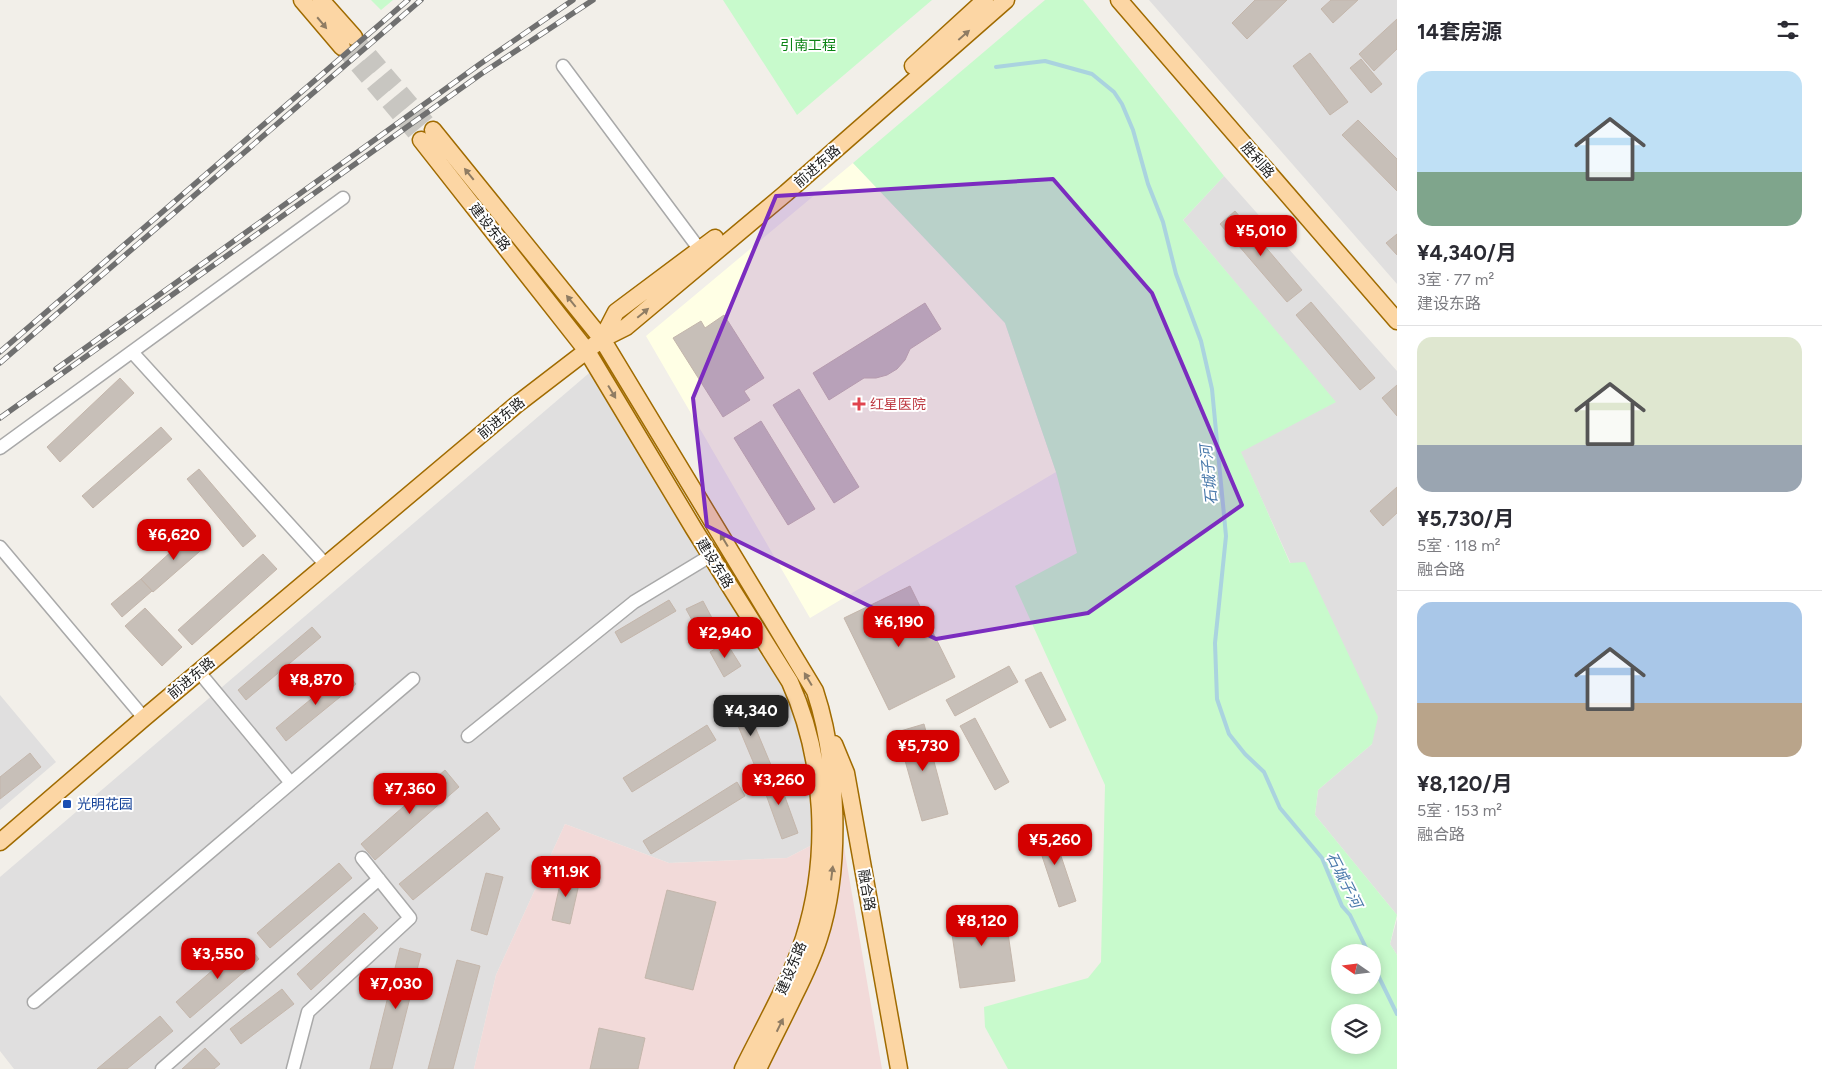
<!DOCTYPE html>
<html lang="zh">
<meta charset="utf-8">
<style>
body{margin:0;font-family:Figtree,"Noto Sans SC",sans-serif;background:#f7f7f7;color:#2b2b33;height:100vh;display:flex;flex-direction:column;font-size:19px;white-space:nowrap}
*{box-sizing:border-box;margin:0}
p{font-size:16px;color:#7c7c81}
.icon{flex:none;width:28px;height:28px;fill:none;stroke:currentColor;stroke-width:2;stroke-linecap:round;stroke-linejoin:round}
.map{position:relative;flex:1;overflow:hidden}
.details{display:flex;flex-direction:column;background:#fff;width:425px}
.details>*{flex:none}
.needle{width:32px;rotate:284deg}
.fabs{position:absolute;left:1331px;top:944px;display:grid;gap:10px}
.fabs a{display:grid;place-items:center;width:50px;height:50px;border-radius:50%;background:#fff;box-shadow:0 2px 12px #0003;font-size:25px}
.price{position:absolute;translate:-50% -42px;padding:0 11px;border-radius:10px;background:#d40000;color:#fff;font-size:16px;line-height:32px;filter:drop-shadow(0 1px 2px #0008)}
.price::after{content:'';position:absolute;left:50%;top:30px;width:15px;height:11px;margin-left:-8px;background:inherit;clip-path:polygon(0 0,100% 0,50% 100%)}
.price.on{background:#222;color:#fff}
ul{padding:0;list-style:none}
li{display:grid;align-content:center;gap:10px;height:265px;padding:0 20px}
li+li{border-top:1px solid #e1e1e2}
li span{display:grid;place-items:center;height:155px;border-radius:15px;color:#555}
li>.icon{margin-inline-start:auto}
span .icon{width:90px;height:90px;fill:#fffc;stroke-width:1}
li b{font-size:21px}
h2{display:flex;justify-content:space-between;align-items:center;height:60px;padding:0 20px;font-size:21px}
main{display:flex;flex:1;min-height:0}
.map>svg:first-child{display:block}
.residential{fill:#e0dfdf}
.commercial{fill:#f2dad9}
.education{fill:#ffffe5}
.park{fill:#c8facc;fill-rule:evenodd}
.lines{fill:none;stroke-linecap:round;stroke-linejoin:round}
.stream{stroke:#aad3df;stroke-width:4}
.building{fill:#c7bfb8;stroke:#c4b6ab}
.major-tunnel{stroke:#c8c6c1;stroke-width:16;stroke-dasharray:16 8;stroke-linecap:butt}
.minor-casing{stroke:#a9a9a9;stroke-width:15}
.major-casing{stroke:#a06b00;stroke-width:19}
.minor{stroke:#fff;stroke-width:12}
.major{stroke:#fcd6a4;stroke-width:16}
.rail-casing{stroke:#707070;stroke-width:5.5}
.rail{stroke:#fff;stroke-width:4;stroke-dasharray:11;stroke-linecap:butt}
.oneway{fill:#8f7c63}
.marked{fill:#7b2cbf;fill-opacity:0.2;stroke:#7b2cbf;stroke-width:4;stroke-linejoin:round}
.health-dot{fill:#e0444e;stroke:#fff;stroke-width:2}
.transit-dot{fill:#1a4fb4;stroke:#fff;stroke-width:2}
.labels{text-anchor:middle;stroke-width:4;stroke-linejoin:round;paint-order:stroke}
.park-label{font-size:14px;fill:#0c8416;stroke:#fff}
.street-label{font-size:14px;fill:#222;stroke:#fff}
.health-label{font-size:14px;fill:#be3a42;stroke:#fff;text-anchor:start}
.transit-label{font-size:14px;fill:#164399;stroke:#fff;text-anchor:start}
.water-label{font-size:15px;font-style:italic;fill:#4a7aab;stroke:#fff}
</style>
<main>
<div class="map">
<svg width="1397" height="1069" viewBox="0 0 1397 1069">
<rect width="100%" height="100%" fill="#f2efe9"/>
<path class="residential" d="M1149 0H1397V284Z
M1224 176 1397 371V915L1315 815 1318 790 1372 744 1240 451 1335 402 1183 220Z
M595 368 779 649 841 830 787 858 669 863 565 824 496 975 474 1069H14L0 1051V877Z
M0 695 56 762 0 810Z
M1397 919V955L1390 944Z"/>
<path class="commercial" d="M565 824 669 863 787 858 841 830 882 1069H474L496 975Z"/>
<path class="education" d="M853 163 1005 323 1056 472 810 618 646 336Z"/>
<path class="park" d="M371 0H393L381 10Z
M723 0H932L797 115Z
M1045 0H1083L1224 176 1183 220 1336 402 1241 452 1290 563 1305 562 1378 717 1372 744 1318 790 1315 815 1397 915 1390 944 1397 955V1069H1008L985 1027 984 1007 1088 978 1101 962 1105 785 1015 586 1077 553 1056 472 1005 323 853 163ZM1372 952V985H1340V952ZM1372 1012V1045H1340V1012Z"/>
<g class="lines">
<path class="stream" d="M996 67 1045 61 1092 74 1114 92 1122 104 1133 130 1148 184 1163 222 1176 274 1201 341 1212 389 1226 536 1215 643 1217 699 1229 734 1245 754 1264 772 1280 808 1322 858 1342 906 1350 915 1368 952
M1372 963 1397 1014"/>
</g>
<path class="building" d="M1255 0H1287L1247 39 1232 23Z
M1331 0H1358L1333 23 1321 9Z
M1397 19V49L1374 71 1359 54Z
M1310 53 1348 102 1330 115 1293 66Z
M1361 59 1382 84 1371 93 1350 68Z
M1358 120 1397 159V191L1342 135Z
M1235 211 1302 290 1287 302 1220 224Z
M1397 234V255L1386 243Z
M1311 302 1375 378 1360 390 1296 315Z
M925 303 941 329 910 349 905 360 897 369 887 375 876 378H864L829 400 813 373Z
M724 315 764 378 744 391 750 400 723 417 673 338 701 321 705 328Z
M120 378 134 393 60 462 47 447Z
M1397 385V416L1382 398Z
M799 389 859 487 834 503 773 405Z
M761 421 815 509 788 525 734 438Z
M161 427 172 439 93 508 82 496Z
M199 469 256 536 243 547 187 479Z
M1397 487V513L1383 526 1370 511Z
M194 531 207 545 153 592 141 579Z
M263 554 277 569 192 645 178 630Z
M141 579 152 591 122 617 111 604Z
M910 586 955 677 889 710 844 618Z
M669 600 676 611 621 643 615 632Z
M703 601 721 635 705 644 686 609Z
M145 608 182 647 162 666 125 626Z
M312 627 321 637 246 700 238 690Z
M726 642 741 666 724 677 710 652Z
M1009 666 1018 682 955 716 946 700Z
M345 671 356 684 286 741 276 728Z
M1041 672 1066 720 1050 728 1025 680Z
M745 703 771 765 757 771 731 709Z
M975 718 1009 782 995 790 960 726Z
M924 724 948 814 922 821 897 732Z
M707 725 716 740 632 792 623 778Z
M30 753 41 767 0 799V777Z
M445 770 459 787 375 860 361 844Z
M776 772 798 833 782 839 760 778Z
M737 782 745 796 651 854 643 841Z
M487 812 500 829 413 900 399 884Z
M1051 826 1076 901 1059 907 1034 832Z
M339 863 352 878 270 948 257 933Z
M563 871 581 875 570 924 552 920Z
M486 873 503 877 487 935 471 930Z
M667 890 716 902 693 990 645 978Z
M1004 906 1015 981 960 988 949 914Z
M364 913 378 928 311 990 297 974Z
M245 942 259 959 190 1018 176 1002Z
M400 948 421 954 392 1069H370Z
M457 960 480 966 453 1069H428Z
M282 989 294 1004 241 1044 230 1029Z
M160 1016 173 1031 127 1069H97Z
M599 1028 645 1038 638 1069H590Z
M205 1048 220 1064 214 1069H182Z"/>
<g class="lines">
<path class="major-tunnel" d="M354 37 433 130
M342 47 421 140"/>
<defs>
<path id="minor" d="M563 66 700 250
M132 352 326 565
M0 448 343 198
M0 547 144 718
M199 672 291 783
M468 736 634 602 710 556
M34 1002 413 679
M162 1069 379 879
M293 1069 308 1012 410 918 362 858"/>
<path id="major" d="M302 0 342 47
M321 0 354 37
M1119 0 1397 321
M913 66 985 0
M433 130 602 339 815 691C838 760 842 868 819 938 813 957 804 976 795 994 783 1019 770 1044 758 1069
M421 140 587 351 694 529 790 682C825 760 830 856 804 938 789 984 764 1026 743 1069
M602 339 616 312 715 238
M834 744 846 773 899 1069
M0 842 144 718 516 405 602 339 626 327 786 193 1006 0"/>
</defs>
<use href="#minor" class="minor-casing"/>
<use href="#major" class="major-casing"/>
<use href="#minor" class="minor"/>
<use href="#major" class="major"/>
<defs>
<path id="rail" d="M0 352 408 0
M0 363 421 0
M56 369 480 64 573 0
M0 418 481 74 593 0"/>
</defs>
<use href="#rail" class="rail-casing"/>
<use href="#rail" class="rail"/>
</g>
<defs><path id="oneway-solid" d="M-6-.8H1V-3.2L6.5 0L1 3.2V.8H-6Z" transform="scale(1.25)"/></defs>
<g class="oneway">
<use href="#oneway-solid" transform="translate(322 23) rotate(50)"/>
<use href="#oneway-solid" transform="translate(964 35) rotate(-41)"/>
<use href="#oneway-solid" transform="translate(469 174) rotate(-129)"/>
<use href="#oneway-solid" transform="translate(571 301) rotate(-129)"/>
<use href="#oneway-solid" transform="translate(643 313) rotate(-40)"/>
<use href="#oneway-solid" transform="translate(612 392) rotate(59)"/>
<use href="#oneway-solid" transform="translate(724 540) rotate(-121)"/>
<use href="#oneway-solid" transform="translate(808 679) rotate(-121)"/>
<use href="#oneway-solid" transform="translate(832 873) rotate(-83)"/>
<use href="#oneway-solid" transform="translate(780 1025) rotate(-64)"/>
</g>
<path class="marked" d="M1053 179 1152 293 1242 505 1088 613 936 639 707 526 693 398 776 196Z"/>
<path class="health-dot" d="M856.5 396.5h5v5h5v5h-5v5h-5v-5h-5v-5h5z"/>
<rect class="transit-dot" x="62" y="799" width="10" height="10" rx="2.5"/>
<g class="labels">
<g class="park-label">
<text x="808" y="50">引南工程</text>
</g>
<g class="street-label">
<text transform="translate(1258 160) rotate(49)" y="5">胜利路</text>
<text transform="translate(817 166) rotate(-41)" y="5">前进东路</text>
<text transform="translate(490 227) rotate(52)" y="5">建设东路</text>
<text transform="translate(501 418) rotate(-40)" y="5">前进东路</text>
<text transform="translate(715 563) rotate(58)" y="5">建设东路</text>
<text transform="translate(191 678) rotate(-40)" y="5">前进东路</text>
<text transform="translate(867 890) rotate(80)" y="5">融合路</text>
<text transform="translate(791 968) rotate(-67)" y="5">建设东路</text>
</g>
<g class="health-label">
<text x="870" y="409">红星医院</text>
</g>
<g class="transit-label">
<text x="77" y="809">光明花园</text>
</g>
<g class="water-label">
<text transform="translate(1209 475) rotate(-96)" y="5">石城子河</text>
<text transform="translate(1344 880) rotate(63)" y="5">石城子河</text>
</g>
</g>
</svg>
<div class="fabs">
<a><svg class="needle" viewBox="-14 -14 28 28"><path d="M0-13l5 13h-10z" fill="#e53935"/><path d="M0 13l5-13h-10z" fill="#7c7c81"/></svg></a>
<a><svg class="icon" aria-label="layers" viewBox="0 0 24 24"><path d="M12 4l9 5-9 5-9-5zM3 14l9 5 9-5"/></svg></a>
</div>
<b class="price" style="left:1261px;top:257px">¥5,010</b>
<b class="price" style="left:174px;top:561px">¥6,620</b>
<b class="price" style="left:899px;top:648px">¥6,190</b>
<b class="price" style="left:725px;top:659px">¥2,940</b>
<b class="price" style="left:316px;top:706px">¥8,870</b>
<b class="price on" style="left:751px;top:737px">¥4,340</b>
<b class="price" style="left:923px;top:772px">¥5,730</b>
<b class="price" style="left:779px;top:806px">¥3,260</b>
<b class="price" style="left:410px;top:815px">¥7,360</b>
<b class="price" style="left:1055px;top:866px">¥5,260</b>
<b class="price" style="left:566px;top:898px">¥11.9K</b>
<b class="price" style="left:982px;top:947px">¥8,120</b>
<b class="price" style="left:218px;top:980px">¥3,550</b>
<b class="price" style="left:396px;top:1010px">¥7,030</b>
</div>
<section class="details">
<h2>14套房源<svg class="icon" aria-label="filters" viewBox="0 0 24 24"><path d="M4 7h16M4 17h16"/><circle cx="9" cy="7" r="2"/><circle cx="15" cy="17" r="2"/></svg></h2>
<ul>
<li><span style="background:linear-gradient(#bfe0f5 65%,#7fa58c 0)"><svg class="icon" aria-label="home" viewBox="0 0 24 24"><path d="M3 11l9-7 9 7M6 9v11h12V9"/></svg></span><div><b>¥4,340/月</b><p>3室 · 77 m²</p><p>建设东路</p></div></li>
<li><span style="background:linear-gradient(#dfe7d0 70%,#9aa5b1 0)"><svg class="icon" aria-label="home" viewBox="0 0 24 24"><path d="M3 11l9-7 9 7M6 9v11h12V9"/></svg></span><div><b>¥5,730/月</b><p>5室 · 118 m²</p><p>融合路</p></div></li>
<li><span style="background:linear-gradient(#a9c7e8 65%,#b9a48a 0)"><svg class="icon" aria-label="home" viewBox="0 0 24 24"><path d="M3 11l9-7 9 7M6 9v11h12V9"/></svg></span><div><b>¥8,120/月</b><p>5室 · 153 m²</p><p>融合路</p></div></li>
</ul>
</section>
</main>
